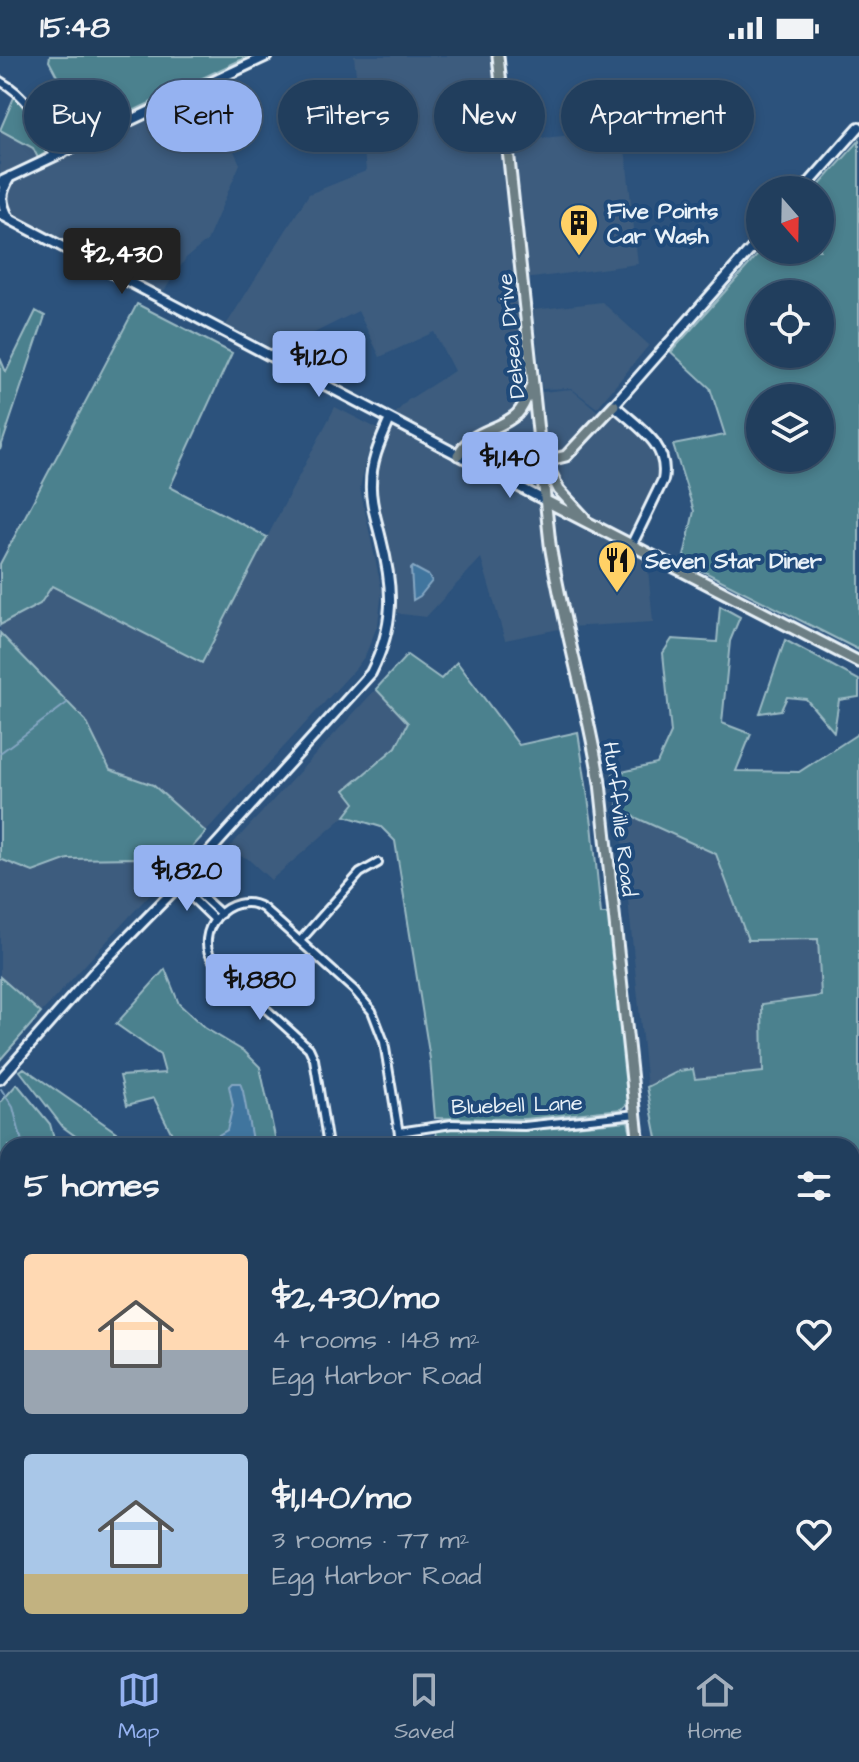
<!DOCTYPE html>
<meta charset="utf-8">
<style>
body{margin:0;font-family:"Architects Daughter",sans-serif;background:#294563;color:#f1f3f6;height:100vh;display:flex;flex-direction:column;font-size:30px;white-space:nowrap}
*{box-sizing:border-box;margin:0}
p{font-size:26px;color:#a2aebc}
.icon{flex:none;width:44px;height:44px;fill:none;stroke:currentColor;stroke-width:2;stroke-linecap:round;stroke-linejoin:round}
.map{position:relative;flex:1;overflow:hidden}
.sheet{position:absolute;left:0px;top:1082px;width:860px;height:512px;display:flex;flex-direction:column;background:#213e5d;border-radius:24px 24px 0 0;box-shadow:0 4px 12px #0003,0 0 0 2px #3e5772}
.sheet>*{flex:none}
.top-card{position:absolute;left:24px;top:24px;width:812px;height:72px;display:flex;gap:16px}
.needle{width:52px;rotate:160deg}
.fabs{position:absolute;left:746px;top:120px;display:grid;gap:16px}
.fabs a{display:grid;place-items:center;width:88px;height:88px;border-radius:50%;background:#213e5d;box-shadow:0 4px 12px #0003,0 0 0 2px #3e5772;font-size:40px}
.price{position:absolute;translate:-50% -68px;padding:0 18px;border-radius:8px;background:#95b2f1;color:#111;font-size:26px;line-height:52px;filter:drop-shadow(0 2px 4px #0008)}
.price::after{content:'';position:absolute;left:50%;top:48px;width:24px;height:18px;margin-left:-12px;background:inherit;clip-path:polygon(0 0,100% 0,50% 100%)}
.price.on{background:#222;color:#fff}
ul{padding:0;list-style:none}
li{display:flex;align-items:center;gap:24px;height:200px;padding:0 24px}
li span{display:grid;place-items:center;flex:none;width:224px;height:160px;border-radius:8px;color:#555}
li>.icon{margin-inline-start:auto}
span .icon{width:96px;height:96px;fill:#fffc;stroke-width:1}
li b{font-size:34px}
h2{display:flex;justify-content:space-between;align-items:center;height:96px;padding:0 24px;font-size:34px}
.pill{padding:0 28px;border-radius:36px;background:#213e5d;box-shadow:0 4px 12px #0003,0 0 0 2px #3e5772;font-size:28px;line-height:72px}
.pill.on{background:#95b2f1;color:#111}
.status{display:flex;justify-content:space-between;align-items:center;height:56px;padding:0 40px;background:#213e5d;direction:ltr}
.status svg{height:22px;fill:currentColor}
.tabs{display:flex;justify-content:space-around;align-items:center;height:112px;border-top:2px solid #3e5772;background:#213e5d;font-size:22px;color:#a2aebc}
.tabs a{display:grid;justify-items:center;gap:4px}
.tabs .on{color:#95b2f1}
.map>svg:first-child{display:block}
.built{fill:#3c5c7e}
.green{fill:#4c818e;stroke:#9ab9c3;stroke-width:2;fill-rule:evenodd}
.water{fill:#41749e;stroke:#84a6c2;stroke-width:2}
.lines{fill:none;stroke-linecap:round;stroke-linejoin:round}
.stream{stroke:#84a6c2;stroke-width:2}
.street-casing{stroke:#e8f1f8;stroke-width:12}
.secondary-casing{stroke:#e8f1f8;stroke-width:14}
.primary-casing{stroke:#e8f1f8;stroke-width:15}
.street{stroke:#1f4a7a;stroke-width:6}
.secondary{stroke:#1f4a7a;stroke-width:8}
.primary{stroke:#6c7e84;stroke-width:9}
.labels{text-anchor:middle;stroke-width:8;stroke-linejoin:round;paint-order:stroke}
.poi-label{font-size:22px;font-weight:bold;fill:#e8f1f8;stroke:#1f4a7a;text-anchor:start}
.street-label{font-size:22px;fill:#e8f1f8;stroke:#1f4a7a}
</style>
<div class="status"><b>15:48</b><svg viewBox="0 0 49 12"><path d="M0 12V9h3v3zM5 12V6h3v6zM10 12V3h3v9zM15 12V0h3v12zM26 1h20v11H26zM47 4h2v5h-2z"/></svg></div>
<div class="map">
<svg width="859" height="1594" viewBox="0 0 859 1594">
<rect width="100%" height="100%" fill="#2c527c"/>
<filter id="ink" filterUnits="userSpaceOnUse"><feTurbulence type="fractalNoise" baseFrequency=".0125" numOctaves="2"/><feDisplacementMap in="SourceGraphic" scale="16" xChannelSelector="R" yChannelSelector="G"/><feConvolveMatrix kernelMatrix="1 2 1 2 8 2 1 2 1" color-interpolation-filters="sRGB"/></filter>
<g filter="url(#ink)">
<path class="built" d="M354 0H494L518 236 532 337 571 333 600 357 615 341 661 383 670 407 667 430 645 481 653 566 569 571 505 584 481 502 426 561 401 558 391 554 371 417 390 363 408 344 454 315 434 276 380 301 358 255 278 295 226 269 309 138 366 115Z
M204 30 240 108 207 185 186 202 160 241 10 163 1 136 11 121Z
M0 74 33 92 38 102 0 121Z
M623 74 638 208 525 223 513 85Z
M602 246 649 289 597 352 571 332 542 333 533 254Z
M335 351 380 374 366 404 360 432 382 535 378 568 365 600 356 612 206 776 153 729 110 714 86 665 0 577V569L39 548 52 529 202 606Z
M376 633 408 667 396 691 345 734 355 747 345 760 271 824 247 802 225 796Z
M619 754 716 798 748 883 818 882 821 941 763 948V1016L695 1023 693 1014 679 1015 647 1031Z
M138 802 161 826 41 957 0 921V803L33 816 68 803Z
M852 1555 859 1556V1594H703L702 1586H852Z
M464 1586H673L674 1594H464Z"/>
<path class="green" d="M50 0H249L59 90 53 87 48 77 79 62 49 5Z
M15 39 25 50 44 90 45 97 38 102 33 92 0 74Z
M859 85V594L683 505 694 455 673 389 725 379 710 332 671 296 762 194H820V134H815ZM760 238H820V298H760ZM760 342H820V402H760Z
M137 248 232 297 170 431 267 481 202 607 52 530 40 548 0 569V508Z
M36 255 45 260 0 394V302L6 316Z
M720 550 740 561 730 585 722 667 751 678 736 715 799 716 859 677V1199L852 1197V1090H673L671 1087H658L647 1031 679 1015 693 1013 695 1023 763 1016 762 948 821 940 818 883 748 884 716 798 619 754 613 718 657 708 671 677 663 597 672 583 717 586Z
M0 577 86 665 110 714 153 729 206 776 161 826 138 802 68 803 33 816 0 803Z
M785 584 859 624V641L839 644 834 676 806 643 787 641 781 654 760 657Z
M407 599 441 623 457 606 519 689 578 676 592 768 601 858H609L630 1045 622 1053 525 1063 435 1062 430 1003 395 785 381 771 345 760 355 747 345 734 396 691 408 667 376 633Z
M165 913 179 948 205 972 245 996 260 1011 277 1090H162L173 1080 154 1042 127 1049 120 1020 165 1017 160 999 116 968Z
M0 921 41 957 0 1004Z
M24 1012 136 1090H89L63 1071 20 1015Z
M17 1028 50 1068 56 1090H8V1541L0 1529V1047Z
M628 1065 634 1090H438L436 1075 453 1072 521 1075Z
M852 1210H859V1433L852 1432Z
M38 1586H464V1594H43Z"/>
<path class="water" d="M413 511 428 519 432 525 420 540 413 544 411 513Z
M232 1027H240L243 1035 253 1090H200L227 1074 233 1050 229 1030Z
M464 1080 481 1084H537L543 1090H459L458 1083Z"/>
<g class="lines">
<path class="stream" d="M0 697 67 647
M1 1033 13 1051 23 1090
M0 1248 8 1239
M0 1488 8 1503
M58 1586 63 1594"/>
<defs>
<path id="street" d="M0 25C33 43 39 68 54 100
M184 824 221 858
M179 829 215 864
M300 885 360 817 378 807
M399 1076 452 1068 524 1070 637 1058
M328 1090 314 1003 309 992 215 907C189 877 231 832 263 852L354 934 372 955 384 986 401 1090"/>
<path id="secondary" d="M0 126 267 0
M803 134 859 71
M0 158 546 445
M9 162C0 146 0 137 10 121
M632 488 663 424C670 388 637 371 614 349L760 183
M0 1023 95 915 184 824 371 617C395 569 394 534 381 483 377 465 370 447 371 428 371 404 381 384 390 363"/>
<path id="primary" d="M498 0 550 488C563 569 587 646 600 727L639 1090
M540 393 554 403 566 400 614 349
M458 399C473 373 497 376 517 358 525 350 528 338 532 328
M543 401 559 434 584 461
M546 445 859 606
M686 1586 687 1594"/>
</defs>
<use href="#street" class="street-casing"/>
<use href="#secondary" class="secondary-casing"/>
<use href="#primary" class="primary-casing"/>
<use href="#street" class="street"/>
<use href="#secondary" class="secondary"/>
<use href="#primary" class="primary"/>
</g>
</g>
<defs>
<symbol id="building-pin" viewBox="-11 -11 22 30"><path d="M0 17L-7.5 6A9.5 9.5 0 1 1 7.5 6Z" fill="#ffd166" stroke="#1f4a7a"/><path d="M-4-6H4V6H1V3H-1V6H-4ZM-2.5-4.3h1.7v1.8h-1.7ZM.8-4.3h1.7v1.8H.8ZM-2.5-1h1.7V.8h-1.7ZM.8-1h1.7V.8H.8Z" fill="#111"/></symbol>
<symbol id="restaurant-pin" viewBox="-11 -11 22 30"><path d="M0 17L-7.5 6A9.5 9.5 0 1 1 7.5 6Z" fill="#ffd166" stroke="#1f4a7a"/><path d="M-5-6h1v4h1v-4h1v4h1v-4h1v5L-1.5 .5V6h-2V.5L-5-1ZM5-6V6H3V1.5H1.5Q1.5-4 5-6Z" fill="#111"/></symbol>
</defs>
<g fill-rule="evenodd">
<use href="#building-pin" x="557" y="145" width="44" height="60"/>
<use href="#restaurant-pin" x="595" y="482" width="44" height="60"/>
</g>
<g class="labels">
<g class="poi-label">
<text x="607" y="162">Five Points<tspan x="607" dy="25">Car Wash</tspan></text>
<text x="645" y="512">Seven Star Diner</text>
</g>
<g class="street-label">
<text transform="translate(510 280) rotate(-96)" y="8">Delsea Drive</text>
<text transform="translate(621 763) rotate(83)" y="8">Hurffville Road</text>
<text transform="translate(517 1048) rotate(-2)" y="8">Bluebell Lane</text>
</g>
</g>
</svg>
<div class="fabs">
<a><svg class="needle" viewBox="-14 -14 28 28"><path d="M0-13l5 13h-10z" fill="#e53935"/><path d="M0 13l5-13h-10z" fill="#a2aebc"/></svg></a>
<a><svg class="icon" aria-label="locate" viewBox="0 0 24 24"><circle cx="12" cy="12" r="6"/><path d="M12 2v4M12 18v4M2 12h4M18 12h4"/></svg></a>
<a><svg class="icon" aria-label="layers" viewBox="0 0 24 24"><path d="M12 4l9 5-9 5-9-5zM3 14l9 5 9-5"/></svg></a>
</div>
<b class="price on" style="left:122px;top:240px">$2,430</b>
<b class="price" style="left:319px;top:343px">$1,120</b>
<b class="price" style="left:510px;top:444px">$1,140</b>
<b class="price" style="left:187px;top:857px">$1,820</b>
<b class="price" style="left:260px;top:966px">$1,880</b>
<div class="top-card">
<a class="pill">Buy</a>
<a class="pill on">Rent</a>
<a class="pill">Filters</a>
<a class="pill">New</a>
<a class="pill">Apartment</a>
</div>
<section class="sheet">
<h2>5 homes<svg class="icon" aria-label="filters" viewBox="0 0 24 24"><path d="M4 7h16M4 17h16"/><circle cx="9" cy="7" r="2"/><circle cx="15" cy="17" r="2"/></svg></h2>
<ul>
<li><span style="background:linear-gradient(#ffd9b3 60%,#9aa5b1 0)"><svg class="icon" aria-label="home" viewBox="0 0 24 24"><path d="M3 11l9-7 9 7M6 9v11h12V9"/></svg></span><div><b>$2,430/mo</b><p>4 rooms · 148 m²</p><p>Egg Harbor Road</p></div><svg class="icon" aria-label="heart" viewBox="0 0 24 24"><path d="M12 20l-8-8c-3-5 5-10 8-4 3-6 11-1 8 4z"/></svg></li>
<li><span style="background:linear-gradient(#a9c7e8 75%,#c2b280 0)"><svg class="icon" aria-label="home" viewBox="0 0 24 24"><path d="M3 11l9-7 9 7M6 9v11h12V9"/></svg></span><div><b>$1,140/mo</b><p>3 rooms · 77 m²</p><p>Egg Harbor Road</p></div><svg class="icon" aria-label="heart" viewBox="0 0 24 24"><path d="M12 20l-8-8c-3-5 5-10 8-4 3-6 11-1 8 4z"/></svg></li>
</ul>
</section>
</div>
<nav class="tabs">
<a class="on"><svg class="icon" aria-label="map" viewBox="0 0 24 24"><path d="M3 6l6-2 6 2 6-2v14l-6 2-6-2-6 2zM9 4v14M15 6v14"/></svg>Map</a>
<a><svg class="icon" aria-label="saved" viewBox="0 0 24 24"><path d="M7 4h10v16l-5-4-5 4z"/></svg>Saved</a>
<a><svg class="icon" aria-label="home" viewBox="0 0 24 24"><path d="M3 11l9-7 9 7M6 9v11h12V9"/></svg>Home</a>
</nav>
